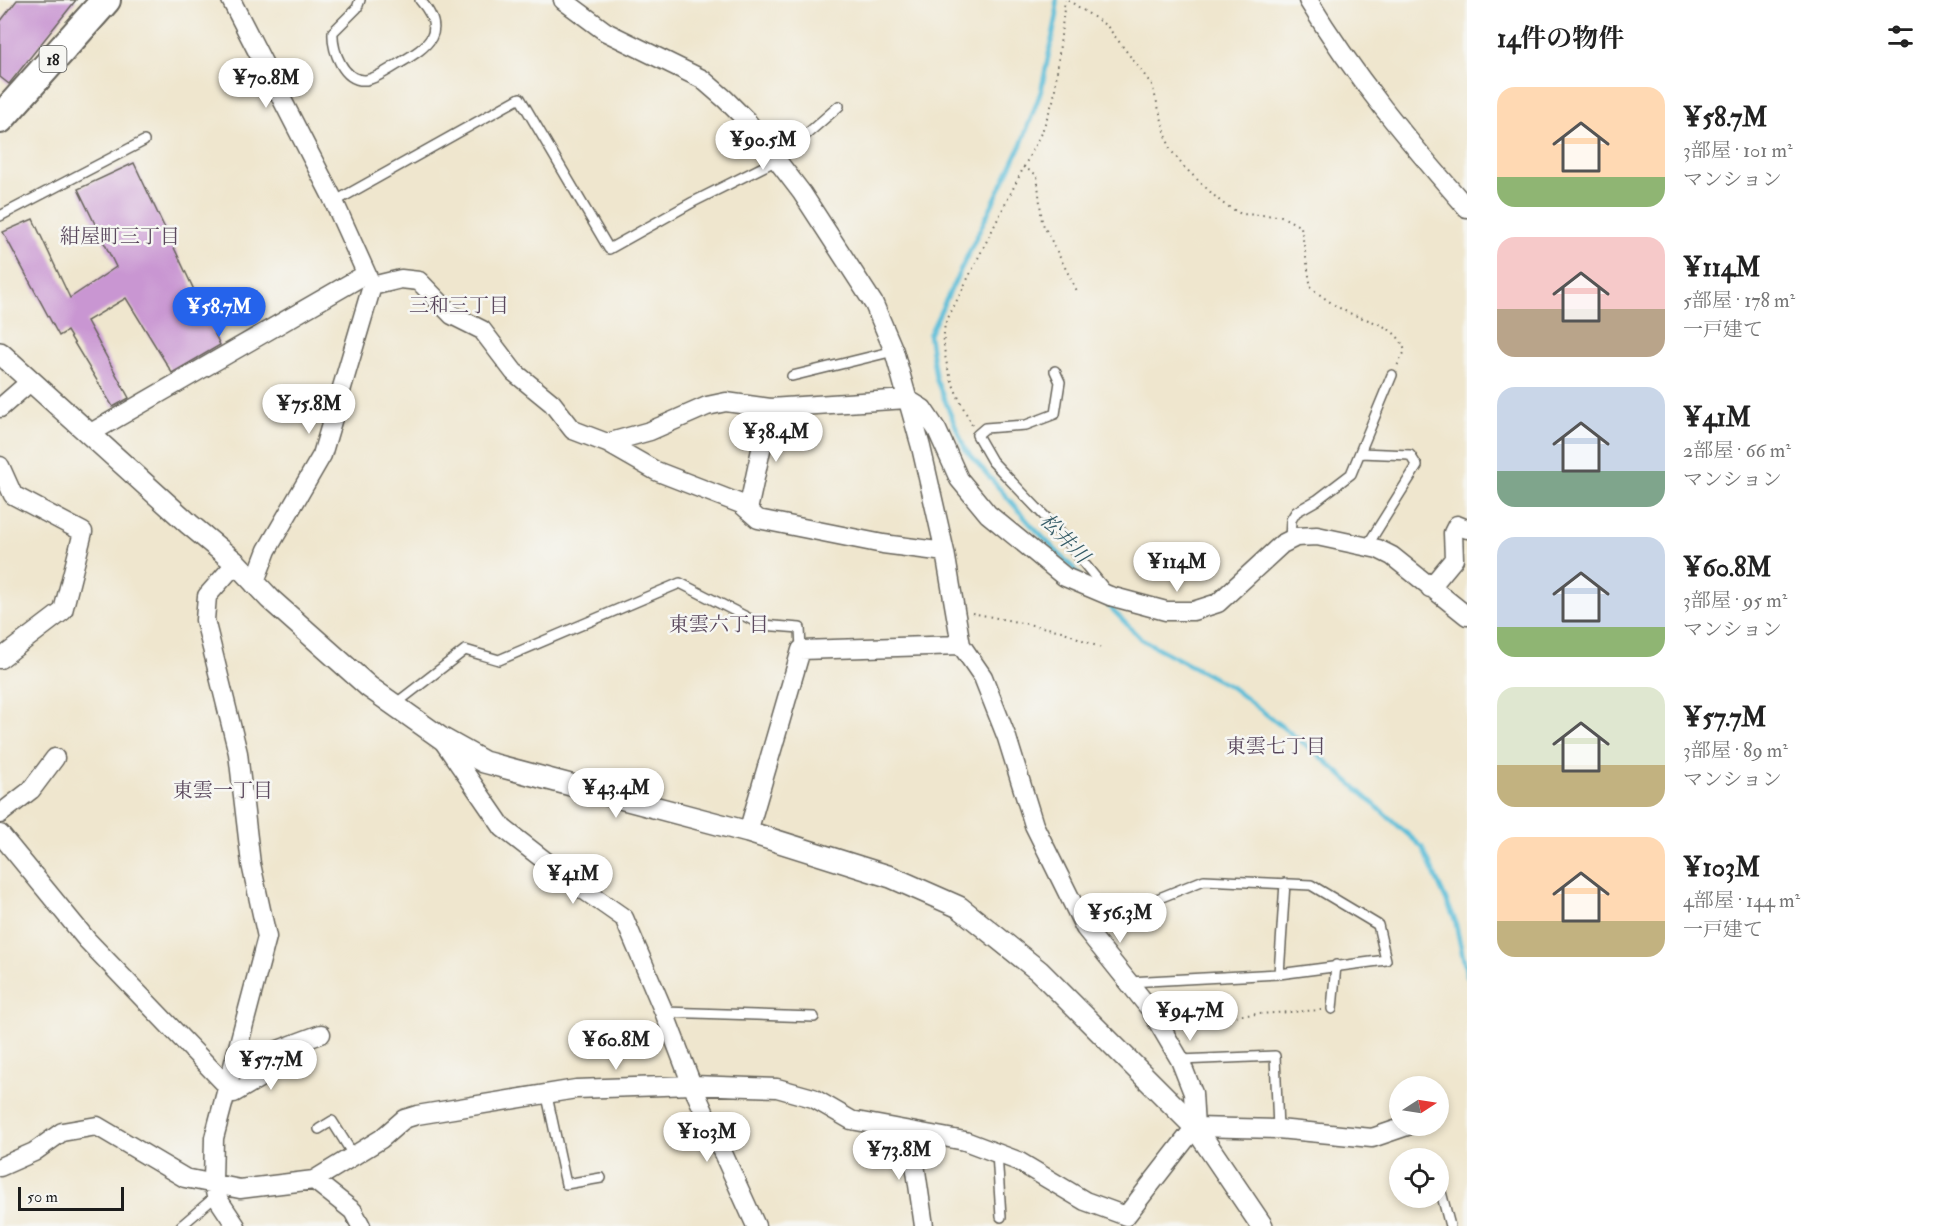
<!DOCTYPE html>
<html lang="ja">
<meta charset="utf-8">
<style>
body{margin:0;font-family:"IM FELL Double Pica","Noto Serif JP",serif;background:#f2f2f2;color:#222;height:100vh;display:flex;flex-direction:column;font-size:22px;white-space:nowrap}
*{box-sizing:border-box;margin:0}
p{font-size:20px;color:#767676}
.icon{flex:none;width:33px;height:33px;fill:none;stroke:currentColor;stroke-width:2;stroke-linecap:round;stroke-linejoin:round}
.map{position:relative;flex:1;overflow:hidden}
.drawer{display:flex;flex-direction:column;background:#fff;width:480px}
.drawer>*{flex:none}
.needle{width:39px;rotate:78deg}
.tools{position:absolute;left:1389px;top:1076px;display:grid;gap:12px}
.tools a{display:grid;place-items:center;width:60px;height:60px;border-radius:50%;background:#fff;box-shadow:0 3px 9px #0003;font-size:30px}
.scale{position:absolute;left:18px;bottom:15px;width:106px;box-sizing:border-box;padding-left:6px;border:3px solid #1c1c1c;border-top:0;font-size:16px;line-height:21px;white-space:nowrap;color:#1c1c1c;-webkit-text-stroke:4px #f6f6f2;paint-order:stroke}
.price{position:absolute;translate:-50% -51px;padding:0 14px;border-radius:21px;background:#fff;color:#222;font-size:20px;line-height:39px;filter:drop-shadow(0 2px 3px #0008)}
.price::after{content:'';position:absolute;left:50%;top:36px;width:18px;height:14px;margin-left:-9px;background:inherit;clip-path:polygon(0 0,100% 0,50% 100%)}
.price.selected{background:#2563eb;color:#fff}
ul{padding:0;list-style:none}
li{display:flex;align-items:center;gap:18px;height:150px;padding:0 30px}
li span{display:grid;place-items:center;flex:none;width:168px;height:120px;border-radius:18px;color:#555}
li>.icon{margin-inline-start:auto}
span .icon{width:72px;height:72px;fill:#fffc;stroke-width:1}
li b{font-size:26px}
h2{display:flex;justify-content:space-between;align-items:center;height:72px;padding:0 30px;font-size:26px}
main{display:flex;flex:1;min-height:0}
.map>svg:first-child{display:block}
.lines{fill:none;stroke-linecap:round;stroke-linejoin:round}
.stream{stroke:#5abdd8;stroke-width:4.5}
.building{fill:#c996d2}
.service-casing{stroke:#66635a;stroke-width:12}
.minor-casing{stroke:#66635a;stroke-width:21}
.tertiary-casing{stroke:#66635a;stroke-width:24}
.trunk-casing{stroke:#66635a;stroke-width:32}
.path{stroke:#66635a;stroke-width:2;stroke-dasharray:1.5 4.5;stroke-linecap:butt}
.service{stroke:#fff;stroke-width:9}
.minor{stroke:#fff;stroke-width:18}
.tertiary{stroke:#fff;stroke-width:21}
.trunk{stroke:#fff;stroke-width:28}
.labels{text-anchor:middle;stroke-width:5;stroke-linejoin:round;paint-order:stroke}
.shield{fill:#f6f6f2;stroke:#5d5d5c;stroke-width:1.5}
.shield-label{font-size:16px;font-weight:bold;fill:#1c1c1c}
.neighbourhood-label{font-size:20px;fill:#59475c;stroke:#f6f6f2}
.water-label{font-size:20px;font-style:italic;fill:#355c67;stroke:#f6f6f2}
</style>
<main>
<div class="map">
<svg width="1467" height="1226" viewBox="0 0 1467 1226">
<rect width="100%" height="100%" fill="#f6f6f2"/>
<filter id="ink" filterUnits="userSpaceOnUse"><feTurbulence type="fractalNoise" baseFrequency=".0167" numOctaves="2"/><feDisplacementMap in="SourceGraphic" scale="12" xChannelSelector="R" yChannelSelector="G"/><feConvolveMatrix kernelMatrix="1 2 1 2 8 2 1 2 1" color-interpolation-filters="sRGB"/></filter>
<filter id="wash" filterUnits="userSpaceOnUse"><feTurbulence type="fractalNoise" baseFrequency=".008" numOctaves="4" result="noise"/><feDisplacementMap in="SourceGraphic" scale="24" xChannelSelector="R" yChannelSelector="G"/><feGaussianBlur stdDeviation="1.35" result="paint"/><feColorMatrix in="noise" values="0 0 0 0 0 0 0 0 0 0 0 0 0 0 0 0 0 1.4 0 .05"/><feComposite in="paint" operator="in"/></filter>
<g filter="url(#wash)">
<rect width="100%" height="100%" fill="#efe6ce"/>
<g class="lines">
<path class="stream" d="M1056 0 1057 15 1041 91 1021 145 929 335 936 379 965 449 1032 526 1079 574
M1105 602 1141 639 1231 687 1320 756 1422 847 1455 920 1467 976"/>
</g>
<g id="blocks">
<path class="building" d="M17 0H76L9 84 0 77V22Z
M134 163 220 345 172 373 126 298 87 321 129 398 113 407 67 331 59 336 3 232 33 219 70 298 116 267 78 189Z"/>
</g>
</g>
<g filter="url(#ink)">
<use href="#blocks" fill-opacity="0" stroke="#66635a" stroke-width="1.5"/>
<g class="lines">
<defs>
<path id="service" d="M360 0 357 8 333 32C332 50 343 82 366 80 378 78 389 69 400 63 428 46 449 33 420 0
M334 202 520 98 609 249 693 202 777 160 839 106
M0 216 144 141
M1055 371 1060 382 1055 414 1026 425 985 428 977 435 992 461 1052 524 1105 589
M792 376 894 351
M1360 453 1410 455 1417 466 1367 546
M1290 540 1291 520 1296 512 1317 500 1351 474 1392 375
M394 705 465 650 499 660 680 583 762 625 800 628 801 650
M1085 928 1204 880 1311 885 1378 925 1386 960 1279 974 1129 982
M1279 974 1285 883
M1332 1009 1336 965
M664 1012 814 1017
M1180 1060 1275 1056 1278 1129
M547 1096 566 1184 601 1178
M319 1129 332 1121 354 1156
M997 1153 1001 1217
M1441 1192 1450 1226
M181 1226 216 1196"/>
<path id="minor" d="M231 0 331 195 372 286 322 455 267 550 254 584
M1308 0C1353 75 1409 142 1467 208
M372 286 401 279 419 281 452 315 482 330 514 372 552 403 573 430 607 443 656 471 741 504 758 519 883 544 945 552
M0 408 31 381
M89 434 366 274
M607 443 650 431 707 406 726 402 770 408 907 399 923 409 937 430 959 479 988 514 1065 577 1110 596 1166 611H1193L1218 603 1282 544 1296 537 1317 536 1378 549 1392 556 1467 616
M0 466 13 495 83 532 63 611 0 659
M748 510 770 408
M236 563 207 596 205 620 238 753 251 864 267 937 214 1138 213 1182 216 1196 236 1226
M1430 588 1454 559 1453 533 1457 525 1467 529
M441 738 503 828 571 881 624 918 664 1012 692 1085 756 1226
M0 814 31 790 55 758
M748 832 801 650 961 645
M0 834 87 940 234 1093 258 1079 278 1050 321 1034
M1195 1127 1278 1129 1372 1138 1410 1125
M914 1133 915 1164 924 1226
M0 1167 34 1152 62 1132 97 1126 185 1178 240 1189 314 1180 381 1139 404 1119 417 1115 576 1089 692 1085 777 1088 813 1098 851 1120 965 1141 1018 1161 1085 1201 1126 1216 1195 1127 1193 1093 1180 1060 1150 1009 1085 928 1034 825 1007 738 983 677 961 645 945 552 921 447 894 351 874 304 802 193 747 121 725 99 702 79 606 32 563 0
M314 1180 353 1211 361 1226"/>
<path id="tertiary" d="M0 353 189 524 236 563 270 599 369 687 441 738 484 762 748 832 891 877 959 907 1039 971 1195 1127 1262 1226"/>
<path id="trunk" d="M0 119 106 0"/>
</defs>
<use href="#service" class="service-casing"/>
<use href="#minor" class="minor-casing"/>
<use href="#tertiary" class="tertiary-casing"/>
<use href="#trunk" class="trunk-casing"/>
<path class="path" d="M1068 0 1107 26 1146 77 1152 85 1170 149 1183 166 1222 203 1241 214 1281 216 1301 227 1311 288C1322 296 1334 306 1347 312 1369 322 1397 324 1405 351L1397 366
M1023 167 1037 175 1042 222 1077 291
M972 425C956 394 939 360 945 324L1043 129 1054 98 1065 0
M972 613 1062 631 1101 648
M1182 1019 1321 1010"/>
<use href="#service" class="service"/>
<use href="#minor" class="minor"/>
<use href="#tertiary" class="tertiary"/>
<use href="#trunk" class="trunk"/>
</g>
</g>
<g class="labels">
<rect class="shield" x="39.5" y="46" width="27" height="26" rx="4.5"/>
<g class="shield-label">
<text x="53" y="65">18</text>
</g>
<g class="neighbourhood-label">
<text x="120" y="243">紺屋町三丁目</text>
<text x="459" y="312">三和三丁目</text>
<text x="719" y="631">東雲六丁目</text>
<text x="1276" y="753">東雲七丁目</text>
<text x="223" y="797">東雲一丁目</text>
</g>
<g class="water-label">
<text transform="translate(1065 538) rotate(46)" y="7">松井川</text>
</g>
</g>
</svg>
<div class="tools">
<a><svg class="needle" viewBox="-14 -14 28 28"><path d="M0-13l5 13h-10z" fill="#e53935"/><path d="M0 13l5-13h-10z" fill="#767676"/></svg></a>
<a><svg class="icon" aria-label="locate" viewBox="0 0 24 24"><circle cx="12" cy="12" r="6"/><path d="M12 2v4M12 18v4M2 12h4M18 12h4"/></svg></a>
</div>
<div class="scale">50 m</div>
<b class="price" style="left:266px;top:109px">¥70.8M</b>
<b class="price" style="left:763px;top:171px">¥90.5M</b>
<b class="price selected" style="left:219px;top:338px">¥58.7M</b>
<b class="price" style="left:309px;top:435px">¥75.8M</b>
<b class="price" style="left:776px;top:463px">¥38.4M</b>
<b class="price" style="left:1177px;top:593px">¥114M</b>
<b class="price" style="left:616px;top:819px">¥43.4M</b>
<b class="price" style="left:573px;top:905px">¥41M</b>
<b class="price" style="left:1120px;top:944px">¥56.3M</b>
<b class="price" style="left:1190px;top:1042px">¥94.7M</b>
<b class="price" style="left:616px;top:1071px">¥60.8M</b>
<b class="price" style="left:271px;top:1091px">¥57.7M</b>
<b class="price" style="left:707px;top:1163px">¥103M</b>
<b class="price" style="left:899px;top:1181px">¥73.8M</b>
</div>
<section class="drawer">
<h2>14件の物件<svg class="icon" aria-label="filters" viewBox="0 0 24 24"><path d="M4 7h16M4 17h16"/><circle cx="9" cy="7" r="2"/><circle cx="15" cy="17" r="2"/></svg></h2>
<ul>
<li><span style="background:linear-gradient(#ffd9b3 75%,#8fb573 0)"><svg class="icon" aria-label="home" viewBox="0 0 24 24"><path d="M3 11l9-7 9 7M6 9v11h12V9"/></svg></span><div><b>¥58.7M</b><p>3部屋 · 101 m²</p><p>マンション</p></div></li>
<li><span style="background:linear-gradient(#f6c9c9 60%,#b9a48a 0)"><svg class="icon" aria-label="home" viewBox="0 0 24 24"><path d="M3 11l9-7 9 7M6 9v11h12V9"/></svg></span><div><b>¥114M</b><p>5部屋 · 178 m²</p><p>一戸建て</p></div></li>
<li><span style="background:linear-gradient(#c9d6e8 70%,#7fa58c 0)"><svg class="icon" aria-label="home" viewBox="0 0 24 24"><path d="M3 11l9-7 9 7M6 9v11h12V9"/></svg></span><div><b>¥41M</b><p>2部屋 · 66 m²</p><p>マンション</p></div></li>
<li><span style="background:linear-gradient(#c9d6e8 75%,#8fb573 0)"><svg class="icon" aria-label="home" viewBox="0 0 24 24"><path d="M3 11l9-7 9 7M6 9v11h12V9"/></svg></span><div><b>¥60.8M</b><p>3部屋 · 95 m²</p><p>マンション</p></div></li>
<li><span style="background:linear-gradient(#dfe7d0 65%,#c2b280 0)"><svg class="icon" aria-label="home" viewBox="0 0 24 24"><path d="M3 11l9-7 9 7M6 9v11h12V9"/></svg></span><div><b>¥57.7M</b><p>3部屋 · 89 m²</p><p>マンション</p></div></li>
<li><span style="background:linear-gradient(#ffd9b3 70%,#c2b280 0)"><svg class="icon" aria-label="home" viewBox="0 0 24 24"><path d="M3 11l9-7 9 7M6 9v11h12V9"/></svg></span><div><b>¥103M</b><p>4部屋 · 144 m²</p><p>一戸建て</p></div></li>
</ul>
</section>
</main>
